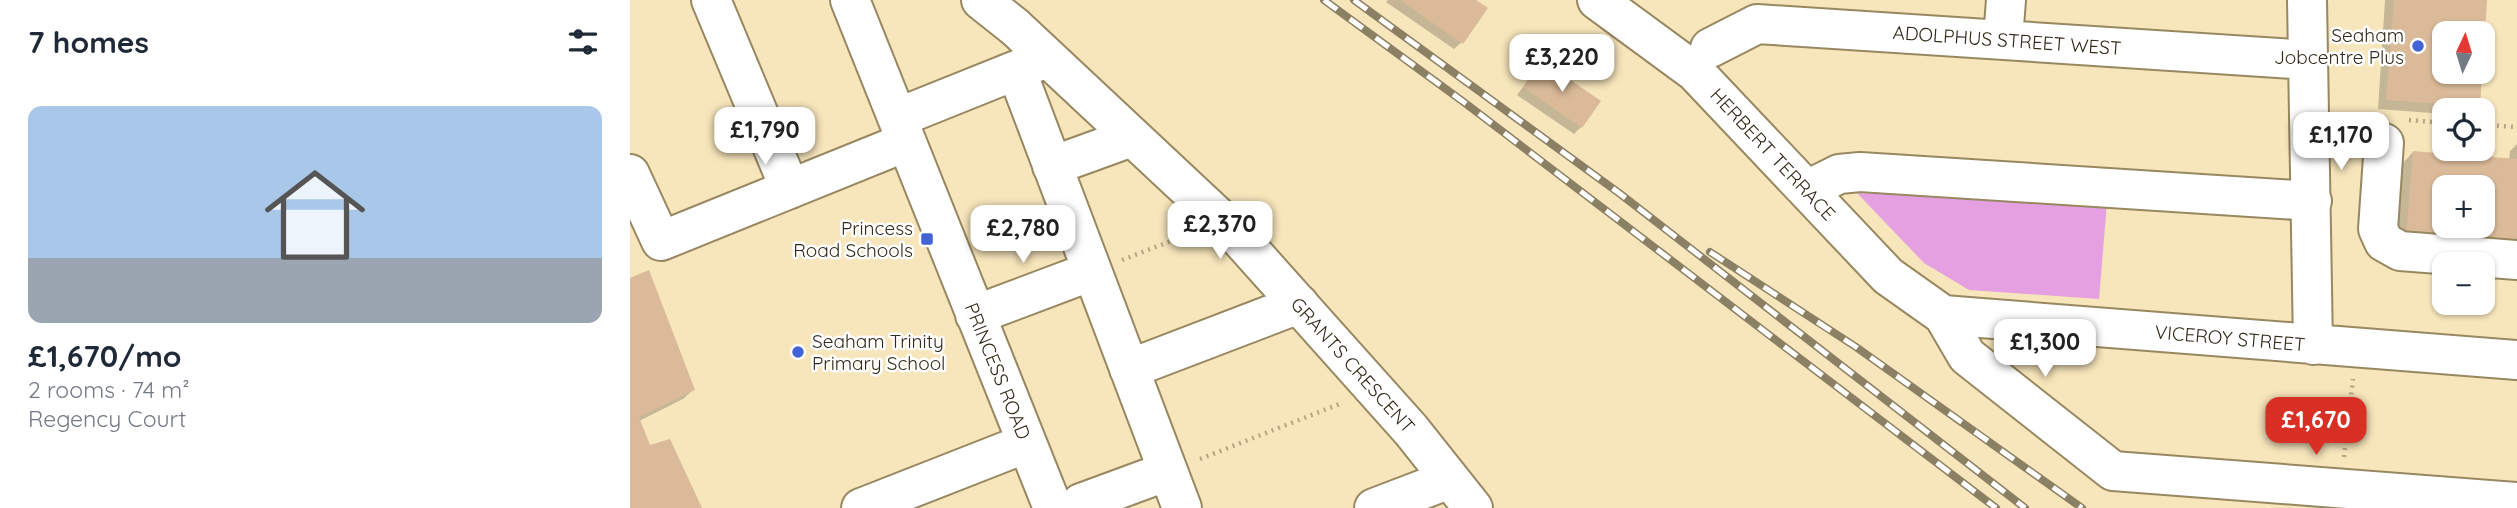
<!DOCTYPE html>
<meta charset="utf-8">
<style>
body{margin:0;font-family:Quicksand,sans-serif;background:#f6f6f7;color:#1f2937;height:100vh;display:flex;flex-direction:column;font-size:26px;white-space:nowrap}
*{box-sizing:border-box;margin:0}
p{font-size:23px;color:#747a83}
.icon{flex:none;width:38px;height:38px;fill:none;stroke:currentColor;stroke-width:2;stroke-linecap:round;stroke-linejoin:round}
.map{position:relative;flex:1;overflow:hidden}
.sheet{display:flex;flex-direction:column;background:#fff;width:630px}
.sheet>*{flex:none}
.needle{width:46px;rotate:4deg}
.controls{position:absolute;left:1802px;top:21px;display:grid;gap:14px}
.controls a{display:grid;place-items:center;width:63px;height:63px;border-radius:14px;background:#fff;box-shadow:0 2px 5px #0004;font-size:35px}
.price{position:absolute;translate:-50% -60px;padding:0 16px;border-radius:14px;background:#fff;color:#222;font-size:23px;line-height:46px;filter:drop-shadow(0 2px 4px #0008)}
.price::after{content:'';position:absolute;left:50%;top:42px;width:21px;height:16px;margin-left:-10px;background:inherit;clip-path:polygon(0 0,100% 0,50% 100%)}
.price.on{background:#d93025;color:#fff}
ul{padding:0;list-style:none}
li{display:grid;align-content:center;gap:14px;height:371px;padding:0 28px}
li+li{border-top:2px solid #e0e1e3}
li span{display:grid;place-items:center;height:217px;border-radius:14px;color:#555}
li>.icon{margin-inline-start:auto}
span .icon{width:126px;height:126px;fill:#fffc;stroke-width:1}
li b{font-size:30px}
h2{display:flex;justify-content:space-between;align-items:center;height:84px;padding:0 28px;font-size:30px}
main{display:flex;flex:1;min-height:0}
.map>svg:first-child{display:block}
.green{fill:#e4a0e1}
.shadow{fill:#0003;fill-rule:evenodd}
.building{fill:#daba99;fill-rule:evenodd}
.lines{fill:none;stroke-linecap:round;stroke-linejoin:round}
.minor-casing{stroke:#988861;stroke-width:42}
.path{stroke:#b5a785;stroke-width:4.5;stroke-dasharray:2 5;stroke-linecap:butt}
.minor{stroke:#fff;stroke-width:38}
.rail-casing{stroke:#8c8064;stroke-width:8}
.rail{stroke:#fff;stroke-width:5;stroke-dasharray:16;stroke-linecap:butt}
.poi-dot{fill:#4263d5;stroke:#fff;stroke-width:2.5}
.labels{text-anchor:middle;stroke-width:5;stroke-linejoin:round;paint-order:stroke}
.poi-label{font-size:19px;fill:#312a1a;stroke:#fff;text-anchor:end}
.street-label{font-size:19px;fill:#312a1a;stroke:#fff}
</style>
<main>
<section class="sheet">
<h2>7 homes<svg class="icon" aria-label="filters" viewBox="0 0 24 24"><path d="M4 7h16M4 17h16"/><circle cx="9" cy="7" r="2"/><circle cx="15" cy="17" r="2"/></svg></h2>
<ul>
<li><span style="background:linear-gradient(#a9c7e8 70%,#9aa5b1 0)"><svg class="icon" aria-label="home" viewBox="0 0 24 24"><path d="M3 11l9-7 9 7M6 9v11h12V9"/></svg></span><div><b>£1,670/mo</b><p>2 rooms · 74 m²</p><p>Regency Court</p></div></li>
</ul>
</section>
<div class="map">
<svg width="1887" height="508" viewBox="0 0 1887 508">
<rect width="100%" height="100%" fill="#f7e5bb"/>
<path class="green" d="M1227 193 1477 202 1469 299 1339 290 1294 263Z"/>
<path class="shadow" d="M758 0H843L831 43 824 49 756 2Z
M1755 0H1856L1853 34 1815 33V72H1851L1848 106 1844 110H1815V114L1748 109Z
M912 62 951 127 944 134 887 95Z
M1887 144V258L1765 248 1772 164 1783 152 1879 160 1880 151ZM1815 187H1853V226H1815Z
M0 280 63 390 53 399 9 421 19 447 70 508H0Z"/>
<path class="building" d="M770 0H846L858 8 833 44Z
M1764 0H1857L1855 33H1815V72H1852L1850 107 1756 100Z
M911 60 971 101 952 128 893 87Z
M1783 151 1887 159V246L1776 237ZM1815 187H1853V226H1815Z
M19 270 65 390 9 417 20 445 40 439 72 508H0V278Z"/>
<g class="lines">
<defs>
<path id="minor" d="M81 0 160 189
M220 0 423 508
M351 0 385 27 603 231 781 430 843 508
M967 0 1065 72 1258 276 1313 315 1337 356 1483 471 1887 502
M1677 0 1683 345
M1373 39 1376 0
M1080 48 1127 24 1679 60
M387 72 552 508
M267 118 409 61
M1754 143 1748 229 1754 242 1770 251 1887 260
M422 166 502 137
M0 174 31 241 276 142
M1177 190 1209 174 1230 172 1682 201
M345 315 462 271
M1313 315 1887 360
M499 369 669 304
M451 503 538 471
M231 508 397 443
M744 508 820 479"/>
</defs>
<use href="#minor" class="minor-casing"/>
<path class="path" d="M1712 116 1732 117
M1779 120 1815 123
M1853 125 1887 127
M492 260 559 234
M1714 457 1723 379
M570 459 712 403"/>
<use href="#minor" class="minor"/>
<defs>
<path id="rail" d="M694 0 835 103 1366 508
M724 0 989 193 1395 508
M1080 252 1226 347 1452 508"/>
</defs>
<use href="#rail" class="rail-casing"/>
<use href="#rail" class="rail"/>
</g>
<g class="poi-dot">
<circle cx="1788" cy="46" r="7"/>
<rect x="290" y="232" width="14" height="14" rx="3.5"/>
<circle cx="168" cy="352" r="7"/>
</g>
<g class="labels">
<g class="poi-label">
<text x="1774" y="42">Seaham<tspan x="1774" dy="22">Jobcentre Plus</tspan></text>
<text x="283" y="235">Princess<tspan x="283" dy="22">Road Schools</tspan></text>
<text x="182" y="348" text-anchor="start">Seaham Trinity<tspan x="182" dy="22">Primary School</tspan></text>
</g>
<g class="street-label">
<text transform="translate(1377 40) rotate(4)" y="7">ADOLPHUS STREET WEST</text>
<text transform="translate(1143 154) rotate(47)" y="7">HERBERT TERRACE</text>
<text transform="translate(1600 338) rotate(5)" y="7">VICEROY STREET</text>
<text transform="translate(723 365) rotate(48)" y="7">GRANTS CRESCENT</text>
<text transform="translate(368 371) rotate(68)" y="7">PRINCESS ROAD</text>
</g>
</g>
</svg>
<div class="controls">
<a><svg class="needle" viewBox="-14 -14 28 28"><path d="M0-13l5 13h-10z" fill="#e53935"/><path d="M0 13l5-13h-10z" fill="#747a83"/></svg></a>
<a><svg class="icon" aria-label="locate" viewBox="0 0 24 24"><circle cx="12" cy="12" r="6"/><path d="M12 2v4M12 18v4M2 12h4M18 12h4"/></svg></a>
<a>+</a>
<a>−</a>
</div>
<b class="price" style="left:932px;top:94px">£3,220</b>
<b class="price" style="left:135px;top:167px">£1,790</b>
<b class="price" style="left:1711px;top:172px">£1,170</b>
<b class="price" style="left:590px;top:261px">£2,370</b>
<b class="price" style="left:393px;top:265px">£2,780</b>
<b class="price" style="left:1415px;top:379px">£1,300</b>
<b class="price on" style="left:1686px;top:457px">£1,670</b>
</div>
</main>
